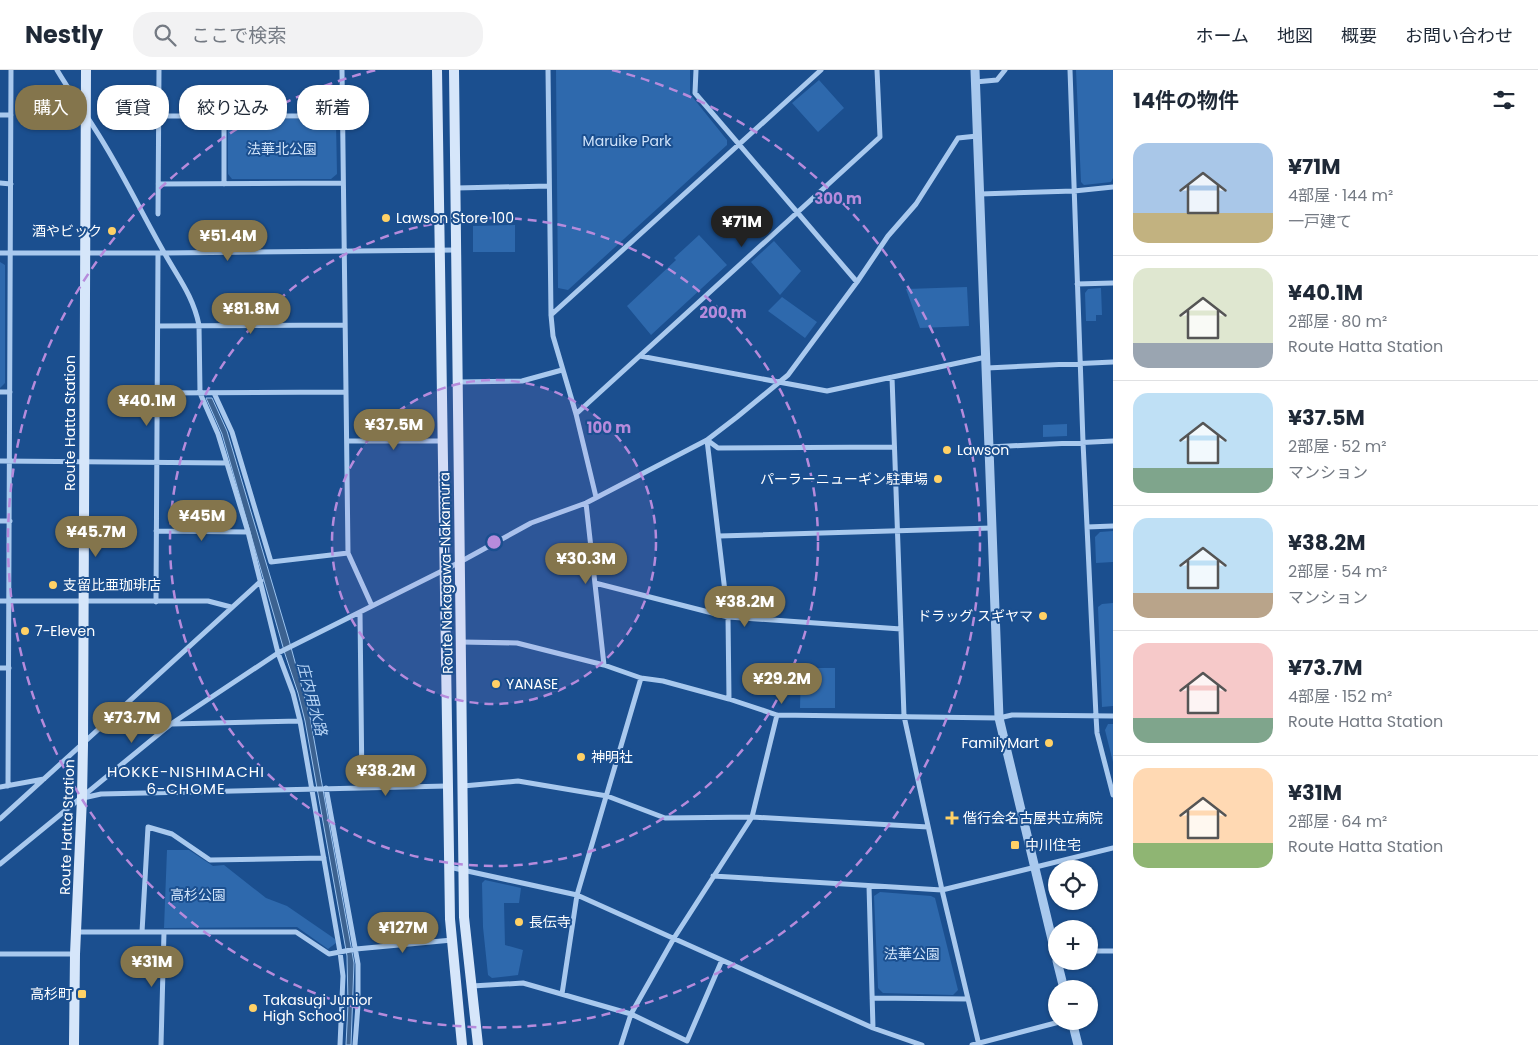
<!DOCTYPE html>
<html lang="ja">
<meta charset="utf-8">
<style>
body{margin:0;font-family:Poppins,"Noto Sans JP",sans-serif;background:#f2f2f3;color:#1f2937;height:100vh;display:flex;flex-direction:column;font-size:19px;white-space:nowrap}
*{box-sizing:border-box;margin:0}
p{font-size:16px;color:#747a83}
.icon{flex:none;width:28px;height:28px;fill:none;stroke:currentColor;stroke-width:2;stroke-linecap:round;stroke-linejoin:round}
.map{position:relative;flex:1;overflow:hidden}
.panel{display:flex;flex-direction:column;background:#fff;width:425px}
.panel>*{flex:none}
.guide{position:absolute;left:15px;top:15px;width:475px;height:45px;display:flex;gap:10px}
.fabs{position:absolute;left:1048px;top:790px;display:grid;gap:10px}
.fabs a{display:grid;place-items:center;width:50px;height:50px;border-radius:50%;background:#fff;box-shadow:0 1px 4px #0004;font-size:25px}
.price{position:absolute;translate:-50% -42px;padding:0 11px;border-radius:18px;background:#84754c;color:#fff;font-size:16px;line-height:32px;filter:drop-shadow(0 1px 2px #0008)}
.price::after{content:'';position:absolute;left:50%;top:30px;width:15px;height:11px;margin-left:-8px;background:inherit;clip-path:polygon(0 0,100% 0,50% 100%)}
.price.on{background:#222;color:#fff}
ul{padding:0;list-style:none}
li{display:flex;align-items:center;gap:15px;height:125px;padding:0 20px}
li+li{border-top:1px solid #e0e1e3}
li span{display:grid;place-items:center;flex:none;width:140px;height:100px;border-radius:15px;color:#555}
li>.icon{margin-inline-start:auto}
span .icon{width:60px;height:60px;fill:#fffc;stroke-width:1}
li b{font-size:21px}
h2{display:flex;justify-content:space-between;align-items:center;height:60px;padding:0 20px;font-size:21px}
.pill{padding:0 18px;border-radius:20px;background:#fff;box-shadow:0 1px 4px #0004;font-size:18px;line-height:45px}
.pill.on{background:#84754c;color:#fff}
header{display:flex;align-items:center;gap:30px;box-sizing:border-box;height:70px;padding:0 25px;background:#fff;border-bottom:1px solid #e0e1e3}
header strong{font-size:24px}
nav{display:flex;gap:28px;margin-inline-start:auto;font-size:18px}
.search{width:350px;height:45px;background:#f2f2f3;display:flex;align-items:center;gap:12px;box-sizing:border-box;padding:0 18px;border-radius:20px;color:#747a83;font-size:19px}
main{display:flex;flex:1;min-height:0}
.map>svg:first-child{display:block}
.green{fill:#2e69ad}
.water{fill:#3c6290;stroke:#9cc4f0}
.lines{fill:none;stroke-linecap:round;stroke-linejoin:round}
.minor{stroke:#a9c9ee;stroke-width:5}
.tertiary{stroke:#a9c9ee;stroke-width:9}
.secondary{stroke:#d6e6fa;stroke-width:10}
.ring{fill:none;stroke:#b68bdc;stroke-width:2.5;stroke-dasharray:9 6}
.poi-dot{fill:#ffd166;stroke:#1b4f8f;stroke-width:2}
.labels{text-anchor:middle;stroke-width:4;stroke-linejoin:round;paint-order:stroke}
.park-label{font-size:14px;fill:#cfe3fa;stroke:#1b4f8f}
.poi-label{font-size:14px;fill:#fff;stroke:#1b4f8f;text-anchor:start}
.street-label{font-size:14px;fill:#fff;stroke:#1b4f8f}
.water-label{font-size:15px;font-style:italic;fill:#b5d3f5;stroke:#1b4f8f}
.neighbourhood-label{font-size:15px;letter-spacing:1px;fill:#fff;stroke:#1b4f8f}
.centre{fill:#b68bdc;stroke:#1b4f8f;stroke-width:2.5}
.ring-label{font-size:15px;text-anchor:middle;font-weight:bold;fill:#b68bdc;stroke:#1b4f8f;stroke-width:4;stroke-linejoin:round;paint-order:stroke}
</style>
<header>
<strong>Nestly</strong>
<div class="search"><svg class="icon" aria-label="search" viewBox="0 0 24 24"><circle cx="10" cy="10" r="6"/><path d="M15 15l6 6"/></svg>ここで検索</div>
<nav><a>ホーム</a><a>地図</a><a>概要</a><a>お問い合わせ</a></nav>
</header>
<main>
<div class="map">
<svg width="1113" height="975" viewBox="0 0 1113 975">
<rect width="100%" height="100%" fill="#1b4f8f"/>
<path class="green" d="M556 0H690V24L727 70V75L568 220 558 218Z
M1076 0H1113V108L1111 112 1084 115 1081 112Z
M819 10 844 38 818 62 792 33Z
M234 49H334L336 53 337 104 331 109H232L228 104V55Z
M515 155V182H473V156Z
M699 165 727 195 651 265 627 236 676 190 674 188Z
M774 171 801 201 780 225 751 192Z
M0 192 5 195V313L0 318Z
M967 217 969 256 920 258 906 219Z
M1101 218 1102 245H1096V251H1086L1085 223 1088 219Z
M782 227 817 252 805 268 768 241Z
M1067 354V366L1043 367V355Z
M1113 461V492L1096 493 1095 467 1100 462Z
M1113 533V636L1102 637 1098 537 1102 534Z
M801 598H835V638H800Z
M1108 654H1113V692L1105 660Z
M167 780H189L213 796 224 795 266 828 287 836 335 869 336 873 328 879 297 857 164 858Z
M485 810 521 818 519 833H504L505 875 523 880 518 905 492 908 488 905 483 857 482 813Z
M880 822 931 826 935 828 958 920 953 925 883 923 878 918 874 826Z"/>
<path class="water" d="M206 328H212L227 361 289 570 310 647 354 893 351 975H346L348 934 347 886 305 651 298 623 285 584 222 364Z"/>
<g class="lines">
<path class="minor" d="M57 0C73 27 91 51 106 77 127 112 145 149 165 184 179 209 193 226 199 255L200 323 218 364 248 462 278 583 293 623 300 651 340 882 343 906 340 975
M342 0 348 483 372 536
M548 0 551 245 553 266 576 344 596 427
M696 0 695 23 857 212
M1070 0 1083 372 1096 646 1097 663 1113 725
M975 12 997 10 1005 0
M0 45H11
M159 46H342
M224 46V114
M0 113 11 114
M158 114 342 113
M456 118 549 116
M980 124 1074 121 1113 117
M158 144 159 0
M0 183H165L457 180
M1077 214 1113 213
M551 245 821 0
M158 256 345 255
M640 286 827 321 986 287
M987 298 1113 292
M892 307 904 646 942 820 979 975
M458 312 522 311 562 300
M0 322H10
M157 323 346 322
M214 323 232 362 271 492 348 483
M576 344 880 67 877 0
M347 371H442
M989 377 1113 371
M0 391 227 393
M586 433 604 595
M0 451H10
M1087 457 1113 456
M156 461 248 462
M719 466 992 458
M595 513 728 547 901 559
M0 531H208L231 537
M156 532 158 183
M360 542 362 718
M461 572 517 573 604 595 641 608 663 611 729 629 777 645 999 648 1012 645 1113 646
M0 598H9
M729 629 728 547 707 370 718 378 894 377
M172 654 300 651
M8 716 11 0
M463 716 518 711 607 726 665 748 752 747 928 757
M0 717 44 709
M326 718 358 894V935L355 975
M83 728 101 724 447 716
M0 749 261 511
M0 794 171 654 278 583 460 492 531 453 586 433 707 370 737 347 788 305 857 212 888 166 916 134 958 68 977 66
M449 797 577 825 873 958 922 975
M713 806 942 820 1113 778
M869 816 873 958
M76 862H296L329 884 356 879 452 870
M142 862 148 757 172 764 210 790 324 788
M1089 881H1113
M0 884H75
M472 916 523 913 631 944 687 971 722 890
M562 924 577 825 641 608
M872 928 968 929
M161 975 164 862
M621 975 631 944 674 868 752 747 777 645
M972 975 1063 951"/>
<path class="tertiary" d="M975 0 999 648 1056 886
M1057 891 1064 919
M1072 951 1078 975"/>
<path class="secondary" d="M437 0 450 849 462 975
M454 0 464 847 478 975
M74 975 75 884 82 728 83 675 86 0"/>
</g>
<circle cx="494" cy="472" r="162" fill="#b68bdc" fill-opacity=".12"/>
<g class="ring">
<circle cx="494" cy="472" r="162"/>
<circle cx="494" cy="472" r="324"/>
<path d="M612 0A486 486 0 1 1 376 0"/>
</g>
<g class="poi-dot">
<circle cx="386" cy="148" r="5"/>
<circle cx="112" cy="161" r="5"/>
<circle cx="947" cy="380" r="5"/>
<circle cx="938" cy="409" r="5"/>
<circle cx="53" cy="515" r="5"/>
<circle cx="1043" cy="546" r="5"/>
<circle cx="25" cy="561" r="5"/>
<circle cx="496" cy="614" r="5"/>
<circle cx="1049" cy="673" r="5"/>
<circle cx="581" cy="687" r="5"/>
<path d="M949.5 740.5h5v5h5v5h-5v5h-5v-5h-5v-5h5z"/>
<rect x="1010" y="770" width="10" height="10" rx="2.5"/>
<circle cx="519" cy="852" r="5"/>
<rect x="77" y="919" width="10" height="10" rx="2.5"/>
<circle cx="253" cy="938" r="5"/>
</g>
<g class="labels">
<g class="park-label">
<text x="627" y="76">Maruike Park</text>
<text x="282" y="84">法華北公園</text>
<text x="198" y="830">高杉公園</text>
<text x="912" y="889">法華公園</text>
</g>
<g class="poi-label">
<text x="396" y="153">Lawson Store 100</text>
<text x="102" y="166" text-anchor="end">酒やビック</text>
<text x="957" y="385">Lawson</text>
<text x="928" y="414" text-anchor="end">パーラーニューギン駐車場</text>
<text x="63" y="520">支留比亜珈琲店</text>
<text x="1033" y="551" text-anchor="end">ドラッグ スギヤマ</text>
<text x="35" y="566">7-Eleven</text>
<text x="506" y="619">YANASE</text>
<text x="1039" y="678" text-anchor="end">FamilyMart</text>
<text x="591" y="692">神明社</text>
<text x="963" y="753">偕行会名古屋共立病院</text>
<text x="1025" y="780">中川住宅</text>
<text x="529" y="857">長伝寺</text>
<text x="72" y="929" text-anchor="end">高杉町</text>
<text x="263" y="935">Takasugi Junior<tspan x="263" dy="16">High School</tspan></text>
</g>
<g class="street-label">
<text transform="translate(70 353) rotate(-90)" y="5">Route Hatta Station</text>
<text transform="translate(446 503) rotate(-91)" y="5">Route Nakagawa-Nakamura</text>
<text transform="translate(67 757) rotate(-88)" y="5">Route Hatta Station</text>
</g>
<g class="water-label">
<text transform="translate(312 629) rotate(75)" y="5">庄内用水路</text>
</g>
<g class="neighbourhood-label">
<text x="186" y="707">HOKKE-NISHIMACHI<tspan x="186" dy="17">6-CHOME</tspan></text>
</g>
</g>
<circle cx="494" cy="472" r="8" class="centre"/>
<g class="ring-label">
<text x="838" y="134">300 m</text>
<text x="723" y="248">200 m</text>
<text x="609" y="363">100 m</text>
</g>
</svg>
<div class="fabs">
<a><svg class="icon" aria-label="locate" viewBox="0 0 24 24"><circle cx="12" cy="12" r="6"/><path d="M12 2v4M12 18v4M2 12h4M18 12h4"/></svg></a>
<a>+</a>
<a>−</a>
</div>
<b class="price on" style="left:742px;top:178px">¥71M</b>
<b class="price" style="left:228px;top:192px">¥51.4M</b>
<b class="price" style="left:251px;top:265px">¥81.8M</b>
<b class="price" style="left:147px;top:357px">¥40.1M</b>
<b class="price" style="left:394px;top:381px">¥37.5M</b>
<b class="price" style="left:202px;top:472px">¥45M</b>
<b class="price" style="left:96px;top:488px">¥45.7M</b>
<b class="price" style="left:586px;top:515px">¥30.3M</b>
<b class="price" style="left:745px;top:558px">¥38.2M</b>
<b class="price" style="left:782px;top:635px">¥29.2M</b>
<b class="price" style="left:132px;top:674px">¥73.7M</b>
<b class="price" style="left:386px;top:727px">¥38.2M</b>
<b class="price" style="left:403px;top:884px">¥127M</b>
<b class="price" style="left:152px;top:918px">¥31M</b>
<div class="guide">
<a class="pill on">購入</a>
<a class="pill">賃貸</a>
<a class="pill">絞り込み</a>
<a class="pill">新着</a>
</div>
</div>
<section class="panel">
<h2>14件の物件<svg class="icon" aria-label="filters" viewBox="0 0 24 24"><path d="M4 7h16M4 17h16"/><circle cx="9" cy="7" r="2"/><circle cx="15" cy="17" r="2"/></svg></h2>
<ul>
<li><span style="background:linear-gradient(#a9c7e8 70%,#c2b280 0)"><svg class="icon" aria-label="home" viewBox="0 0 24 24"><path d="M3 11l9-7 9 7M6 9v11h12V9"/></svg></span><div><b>¥71M</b><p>4部屋 · 144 m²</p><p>一戸建て</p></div></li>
<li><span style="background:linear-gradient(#dfe7d0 75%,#9aa5b1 0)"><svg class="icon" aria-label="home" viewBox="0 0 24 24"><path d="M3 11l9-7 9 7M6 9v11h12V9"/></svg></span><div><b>¥40.1M</b><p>2部屋 · 80 m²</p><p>Route Hatta Station</p></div></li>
<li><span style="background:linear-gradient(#bfe0f5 75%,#7fa58c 0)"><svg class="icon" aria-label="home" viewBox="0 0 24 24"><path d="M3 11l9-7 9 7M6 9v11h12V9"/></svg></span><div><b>¥37.5M</b><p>2部屋 · 52 m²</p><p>マンション</p></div></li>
<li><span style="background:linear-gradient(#bfe0f5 75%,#b9a48a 0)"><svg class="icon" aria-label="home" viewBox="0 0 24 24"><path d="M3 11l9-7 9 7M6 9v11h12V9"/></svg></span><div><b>¥38.2M</b><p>2部屋 · 54 m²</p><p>マンション</p></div></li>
<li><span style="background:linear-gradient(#f6c9c9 75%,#7fa58c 0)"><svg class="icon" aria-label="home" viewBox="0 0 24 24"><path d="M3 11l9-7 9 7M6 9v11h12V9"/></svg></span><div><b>¥73.7M</b><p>4部屋 · 152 m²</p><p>Route Hatta Station</p></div></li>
<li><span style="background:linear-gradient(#ffd9b3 75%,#8fb573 0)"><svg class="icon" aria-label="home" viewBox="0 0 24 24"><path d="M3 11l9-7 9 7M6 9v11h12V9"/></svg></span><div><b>¥31M</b><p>2部屋 · 64 m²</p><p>Route Hatta Station</p></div></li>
</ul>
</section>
</main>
